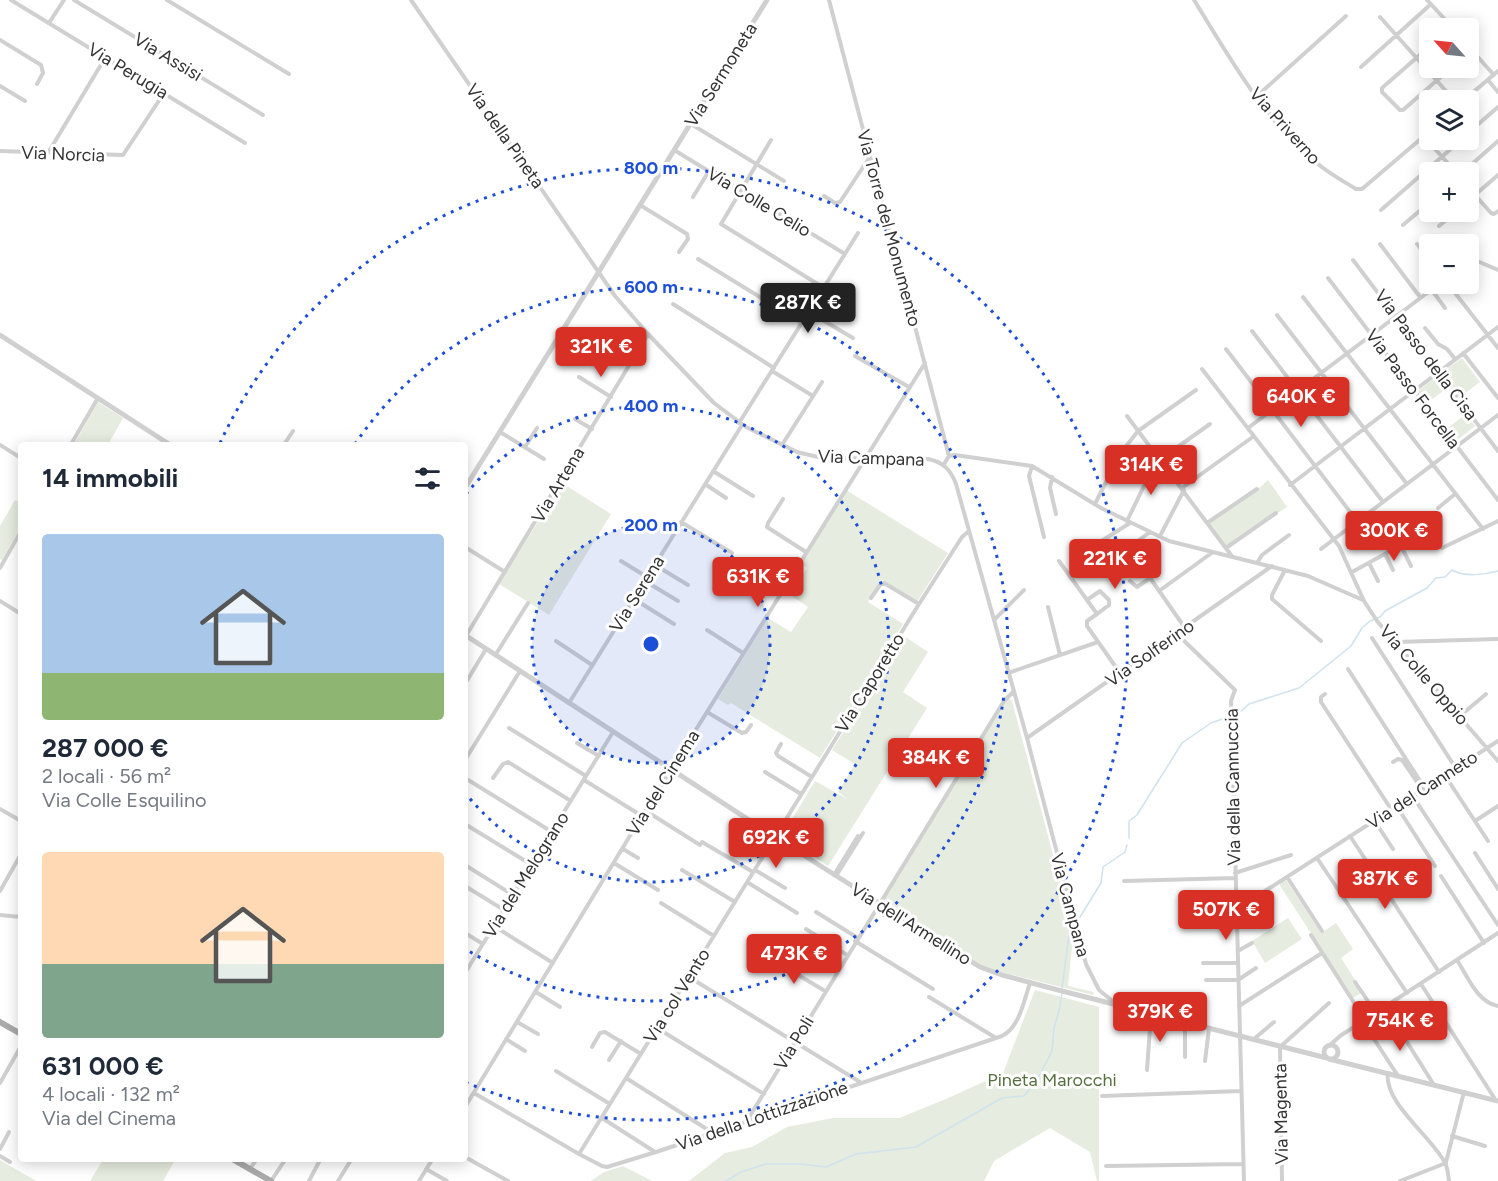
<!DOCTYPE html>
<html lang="it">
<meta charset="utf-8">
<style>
body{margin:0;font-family:Figtree,sans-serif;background:#f2f2f3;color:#1f2937;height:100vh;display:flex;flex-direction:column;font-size:22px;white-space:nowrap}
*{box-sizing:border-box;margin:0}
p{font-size:20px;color:#747a83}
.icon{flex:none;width:33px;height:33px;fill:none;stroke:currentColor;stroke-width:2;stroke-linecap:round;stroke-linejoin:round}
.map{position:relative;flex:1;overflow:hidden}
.sheet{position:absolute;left:18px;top:442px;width:450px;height:720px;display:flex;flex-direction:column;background:#fff;border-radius:6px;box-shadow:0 3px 15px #0003}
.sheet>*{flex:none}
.needle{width:39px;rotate:297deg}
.fabs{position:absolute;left:1419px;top:18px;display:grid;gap:12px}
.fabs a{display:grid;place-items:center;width:60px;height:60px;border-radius:6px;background:#fff;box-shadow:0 3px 15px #0003;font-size:30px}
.price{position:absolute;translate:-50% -51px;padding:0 14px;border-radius:6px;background:#d93025;color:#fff;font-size:20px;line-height:39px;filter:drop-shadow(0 2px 3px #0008)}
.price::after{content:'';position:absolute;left:50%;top:36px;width:18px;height:14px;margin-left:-9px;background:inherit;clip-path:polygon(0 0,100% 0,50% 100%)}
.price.active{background:#222;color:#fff}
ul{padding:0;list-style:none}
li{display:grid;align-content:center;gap:12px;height:318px;padding:0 24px}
li span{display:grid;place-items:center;height:186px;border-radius:6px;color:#555}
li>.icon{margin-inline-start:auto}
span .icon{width:108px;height:108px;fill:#fffc;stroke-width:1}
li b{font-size:26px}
h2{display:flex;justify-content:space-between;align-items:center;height:72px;padding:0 24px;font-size:26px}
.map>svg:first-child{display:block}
.green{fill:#e6ecdf}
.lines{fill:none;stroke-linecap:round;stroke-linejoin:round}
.stream{stroke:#cfe2ee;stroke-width:1.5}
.minor{stroke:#d0d0d0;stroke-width:4}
.tertiary{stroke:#d0d0d0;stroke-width:5}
.primary{stroke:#ababab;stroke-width:6}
.ring{fill:none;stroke:#1d4ed8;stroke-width:3;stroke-dasharray:3 6}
.labels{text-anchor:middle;stroke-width:6;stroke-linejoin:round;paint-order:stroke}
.street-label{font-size:18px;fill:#333;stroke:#fff}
.park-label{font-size:18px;fill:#56703f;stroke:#fff}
.centre{fill:#1d4ed8;stroke:#fff;stroke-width:3}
.ring-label{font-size:18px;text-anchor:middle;font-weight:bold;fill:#1d4ed8;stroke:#fff;stroke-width:6;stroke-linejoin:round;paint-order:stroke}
</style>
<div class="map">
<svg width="1498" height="1181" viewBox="0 0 1498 1181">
<rect width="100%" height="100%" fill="#fff"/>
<path class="green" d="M1462 358 1480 382 1460 397 1441 373Z
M1438 375 1447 388 1426 404 1417 392Z
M98 402 123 418 108 445 73 446Z
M1466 414 1475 426 1455 442 1445 430Z
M1268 480 1287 507 1226 546 1209 524 1210 522 1258 489Z
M562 483 611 514 549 615 499 584Z
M846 490 948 553 917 602 882 580 868 602 903 624 820 758 731 703 728 705 718 699 768 618 791 632 808 607 790 595 807 568 800 563Z
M15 500 21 503V526L2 560 0 559V526Z
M904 636 928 652 903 692 927 708 828 866 782 836 815 781 849 800 838 792 855 764 832 750Z
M1008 698 1012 701 1075 937H1073L1068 986 1094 992 1093 995 985 968 882 902 1004 702Z
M1286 880 1321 933 1336 923 1353 949 1341 958 1363 992 1353 998 1279 884Z
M1288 918 1302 939 1265 963 1252 941Z
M1035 990 1099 1007V1181H1097L1090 1152 1050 1128 994 1161 984 1181H689L725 1153 752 1147 787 1127 833 1118H899L946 1099 1003 1073Z
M0 1160 36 1181H0Z
M103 1160H175L163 1181H90Z
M623 1166 652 1181H591L604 1172Z"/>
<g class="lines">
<path class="stream" d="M1129 838V821L1137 815 1182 743 1211 723 1239 713 1249 704 1299 688 1351 646 1362 628 1370 621 1380 617 1385 611 1427 588 1436 578 1445 577 1452 570C1464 577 1484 575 1498 571
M1062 988 1070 928 1080 917 1101 883 1103 867 1125 852 1127 845
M726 1181 741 1172 766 1164H801L826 1167 856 1154 916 1147 1002 1098 1024 1096 1037 1080 1052 1051 1054 1028 1059 1011 1062 993"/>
<path class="minor" d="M11 0 245 143
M74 0 263 115
M167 0 289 74
M411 0 615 296 648 334 714 403 746 427 797 452 822 458 928 459C943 462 951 470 956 484L1027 738 1086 964 1099 990 1116 1004
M829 0 949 456
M1194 0C1230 58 1264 120 1318 164 1330 174 1343 181 1356 189H1362L1430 131
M1427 0 1453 28
M1380 17 1454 100
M49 23 64 0
M0 40 41 65 43 73 37 84
M1430 46 1382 88V92L1400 110H1403L1451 68
M1468 46 1494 75
M1361 67 1431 4
M1488 80 1498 92
M0 86 25 101
M1256 97 1346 16
M1464 100 1498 71
M691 124 784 181
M1468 133 1498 107
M1423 136 1456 172
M771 140 721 224 824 288
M674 150 845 254
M0 151 123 155 164 93
M48 153 105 58
M1463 172 1498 141
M1468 187 1491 213 1494 214 1498 211
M824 196 835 203 840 202 869 158
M693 197 709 171
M1468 201 1498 175
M640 205 687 234 688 239 679 252
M1381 210 1461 140
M1403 225 1430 202
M1439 226 1456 212
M1380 244 1420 297
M1417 244 1430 260
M698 259 802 323
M1353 260 1498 451
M1468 262 1477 261 1498 270
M1328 278 1498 500
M1448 284 1498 348
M1431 289 1445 308
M1303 297 1483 529
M673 304 774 368
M809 312 853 338
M1277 315 1407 484
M1425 328 1438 344 1447 349 1455 359
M1252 331 1383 502
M1226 349 1357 521
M1463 353 1498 398
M855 356 909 387
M1202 369 1339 546 1364 601 1377 621 1498 761
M772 371 813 396
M579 377 611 397
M1127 416 1231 555
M575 419 592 429
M739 423 858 233
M1248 428 1439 284
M500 432 544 459
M0 445 21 458
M782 445 822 382
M70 446 98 398
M283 446 293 431
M525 447 537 428
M944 464 949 456 955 455 1032 466 1101 508 1169 541 1308 576 1363 600
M1032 466 1029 476 1044 537
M713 471 753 496
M1052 477 1050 488 1056 514
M705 484 726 498
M1290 485 1498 327
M1182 488 1254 436
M783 499 768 523 767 527 806 552
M1095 504 1120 454 1138 431 1196 390
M1438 508 1455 494
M1127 521 1155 463 1210 424
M681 522 732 553
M1207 523 1257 489
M1400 528 1407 542
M1160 536 1184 490
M1103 540 1130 523
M1131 546 1150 532
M1401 546 1411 566
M465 547 505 572
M1226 548 1276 513
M1442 548 1498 521
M1321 549 1498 415
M1385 554 1393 570
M621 561 647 577
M1059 561 1097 614 1087 621V626L1120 673
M1139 562 1185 628
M1257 563 1262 555 1289 535
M1369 563 1378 581
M655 565 688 585
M0 568 21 531
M1285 570 1272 595V599L1321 641
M1352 572 1425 532
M645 581 678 601
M1130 581 1137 587 1150 578
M1159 591 1213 552
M871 598 880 585 884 583 919 604
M634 599 674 624
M1087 600 1100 591 1109 600V605L1097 614
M0 601 21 614
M1048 607 1060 655
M994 620 1024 590
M707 630 743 653
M1177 634 1235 690 1231 701 1244 1181
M466 636 648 334
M1372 638 1455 767
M556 641 592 665
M1396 642 1498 639
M496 654 528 603
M1348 669 1424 787
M1008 673 1098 642
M465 684 486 649
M1325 694 1321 697V702L1391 809
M569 703 742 425
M707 712 742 733 746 732 751 725
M1460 716 1486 694
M509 728 586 776
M1027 738 1272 566
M577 743 599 756
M781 744 776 753 778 756 812 777
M465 760 520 671
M1393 762 1398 759 1402 760 1422 789
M765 772 801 794
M1444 774 1488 841
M465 778 552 832
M493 778 503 764 508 762 571 801
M584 780 642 816
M1412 795 1498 925
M1396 805 1435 866
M0 809 21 821
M646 811 700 845
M1374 820 1393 849
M1475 821 1498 806
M465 824 532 865
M1350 836 1439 972
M702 842 753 872
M771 843 789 854
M623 849 638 858
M1475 853 1498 889
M1317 858 1407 993
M614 863 658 890
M465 865 513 895
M682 870 735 902
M755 870 785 888
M1235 873 1291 855
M834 875 858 836
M836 876 863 833
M1441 876 1484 943
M1287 877 1322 931
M1124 881 1235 878
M747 882 797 913
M465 886 504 910
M0 891 21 854
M661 903 714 936
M1237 909 1498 741
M816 912 858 938
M1190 914 1236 913
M0 915 21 917
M494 926 553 963
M806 929 847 955
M465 933 483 944
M1311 935 1365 1020
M855 941 933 989
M1238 951 1252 943
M773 960 825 991
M1457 960C1468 977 1477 1002 1498 1006
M1203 963H1238
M465 973 613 732
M689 977 860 1082
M1206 980H1238L1256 968
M1355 982 1376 1013
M1421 984 1495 1099
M536 992 560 1007
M929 997 996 1038
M1239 1006 1322 953
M1385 1007 1434 1085
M517 1022 538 1034
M1363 1022 1398 1076
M657 1028 764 1094
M506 1039 525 1051
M1254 1039 1274 1022
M1329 1046 1340 1036 1498 933
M592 1047 600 1033 605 1032 641 1054
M1185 1057V1023
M609 1060 621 1041
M1205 1061 1209 1029
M1147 1070 1151 1014
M556 1071 610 1104
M1388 1073C1383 1102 1433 1138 1445 1163 1448 1168 1448 1175 1449 1181
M626 1078 713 1133
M0 1083 21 1046
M474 1093 579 1154 602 1166 607 1167 656 1152 1002 1036C1020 1027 1024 1000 1030 983
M1102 1096 1241 1091
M465 1107 642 816 925 363
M602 1118 655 1152
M748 1119 1004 701 1013 692
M1452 1136 1485 1146
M0 1149 9 1132
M579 1154 919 604 962 537 969 531
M0 1156 10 1162
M465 1157 508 1181
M1446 1162 1464 1092
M1106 1166 1243 1164
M250 1169 256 1160
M426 1169 447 1181
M271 1181 285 1160
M309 1181 320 1160
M338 1181 351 1160
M419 1181 432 1160
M1282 1181 1280 1047 1329 1003
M1400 1181 1446 1163"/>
<path class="tertiary" d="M0 335 172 446
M465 488 767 0
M465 635 775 837 980 967 1002 975 1058 990 1327 1058
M1324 1052a7 7 0 1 1 14 0a7 7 0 1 1-14 0Z
M1329 1059 1498 1101"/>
<path class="primary" d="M0 1022 21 1034
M234 1160 271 1181"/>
</g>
<circle cx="651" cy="644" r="119" fill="#1d4ed8" fill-opacity=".12"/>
<g class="ring">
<circle cx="651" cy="644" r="119"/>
<path d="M466 494A238 238 0 1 1 466 794"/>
<path d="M355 444A357 357 0 1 1 467 950"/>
<path d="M220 443A476 476 0 1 1 465 1082"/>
</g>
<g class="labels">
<g class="street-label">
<text transform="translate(168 57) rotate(31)" y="6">Via Assisi</text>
<text transform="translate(128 71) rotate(31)" y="6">Via Perugia</text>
<text transform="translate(721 75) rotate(-58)" y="6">Via Sermoneta</text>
<text transform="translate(1285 126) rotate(48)" y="6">Via Priverno</text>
<text transform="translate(505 136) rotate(55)" y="6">Via della Pineta</text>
<text transform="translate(63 154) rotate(2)" y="6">Via Norcia</text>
<text transform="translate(759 202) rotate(31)" y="6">Via Colle Celio</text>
<text transform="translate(889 228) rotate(75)" y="6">Via Torre del Monumento</text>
<text transform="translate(1426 355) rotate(53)" y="6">Via Passo della Cisa</text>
<text transform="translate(1413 389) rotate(53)" y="6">Via Passo Forcella</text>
<text transform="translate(871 458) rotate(2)" y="6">Via Campana</text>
<text transform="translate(558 485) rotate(-59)" y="6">Via Artena</text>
<text transform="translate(637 594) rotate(-58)" y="6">Via Serena</text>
<text transform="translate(1150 653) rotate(-35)" y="6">Via Solferino</text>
<text transform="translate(1424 675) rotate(49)" y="6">Via Colle Oppio</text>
<text transform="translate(870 683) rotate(-58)" y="6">Via Caporetto</text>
<text transform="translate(663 783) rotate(-58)" y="6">Via del Cinema</text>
<text transform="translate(1233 787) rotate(-91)" y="6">Via della Cannuccia</text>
<text transform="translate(1422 790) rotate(-33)" y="6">Via del Canneto</text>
<text transform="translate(526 875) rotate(-58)" y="6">Via del Melograno</text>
<text transform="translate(1070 905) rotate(75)" y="6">Via Campana</text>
<text transform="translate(911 924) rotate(32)" y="6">Via dell'Armellino</text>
<text transform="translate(677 996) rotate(-58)" y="6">Via col Vento</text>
<text transform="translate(794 1043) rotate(-59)" y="6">Via Poli</text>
<text transform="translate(1281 1114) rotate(-91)" y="6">Via Magenta</text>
<text transform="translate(762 1116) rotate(-19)" y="6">Via della Lottizzazione</text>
</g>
<g class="park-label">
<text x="1052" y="1086">Pineta Marocchi</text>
</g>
</g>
<circle cx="651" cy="644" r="9" class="centre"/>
<g class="ring-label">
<text x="651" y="174">800 m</text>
<text x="651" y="293">600 m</text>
<text x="651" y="412">400 m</text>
<text x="651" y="531">200 m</text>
</g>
</svg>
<div class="fabs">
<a><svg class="needle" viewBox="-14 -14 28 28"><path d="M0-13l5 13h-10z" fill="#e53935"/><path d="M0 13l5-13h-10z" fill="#747a83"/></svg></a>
<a><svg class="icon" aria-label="layers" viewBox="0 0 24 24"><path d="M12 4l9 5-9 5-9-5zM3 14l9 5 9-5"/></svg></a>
<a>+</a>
<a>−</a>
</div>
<b class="price active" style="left:808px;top:334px">287K €</b>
<b class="price" style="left:601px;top:378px">321K €</b>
<b class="price" style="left:1301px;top:428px">640K €</b>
<b class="price" style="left:1151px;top:496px">314K €</b>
<b class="price" style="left:1394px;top:562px">300K €</b>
<b class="price" style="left:1115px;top:590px">221K €</b>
<b class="price" style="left:758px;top:608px">631K €</b>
<b class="price" style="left:936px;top:789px">384K €</b>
<b class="price" style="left:776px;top:869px">692K €</b>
<b class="price" style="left:1385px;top:910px">387K €</b>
<b class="price" style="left:1226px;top:941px">507K €</b>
<b class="price" style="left:794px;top:985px">473K €</b>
<b class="price" style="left:1160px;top:1043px">379K €</b>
<b class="price" style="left:1400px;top:1052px">754K €</b>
<section class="sheet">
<h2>14 immobili<svg class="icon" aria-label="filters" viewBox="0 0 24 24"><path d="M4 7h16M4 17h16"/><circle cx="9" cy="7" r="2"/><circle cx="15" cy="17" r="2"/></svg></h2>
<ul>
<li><span style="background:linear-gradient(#a9c7e8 75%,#8fb573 0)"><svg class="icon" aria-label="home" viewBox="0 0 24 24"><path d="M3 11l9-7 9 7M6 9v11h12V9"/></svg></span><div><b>287 000 €</b><p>2 locali · 56 m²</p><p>Via Colle Esquilino</p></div></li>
<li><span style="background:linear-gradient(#ffd9b3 60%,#7fa58c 0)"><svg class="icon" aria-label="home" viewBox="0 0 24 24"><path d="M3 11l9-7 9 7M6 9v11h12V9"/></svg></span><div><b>631 000 €</b><p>4 locali · 132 m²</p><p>Via del Cinema</p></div></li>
</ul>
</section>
</div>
